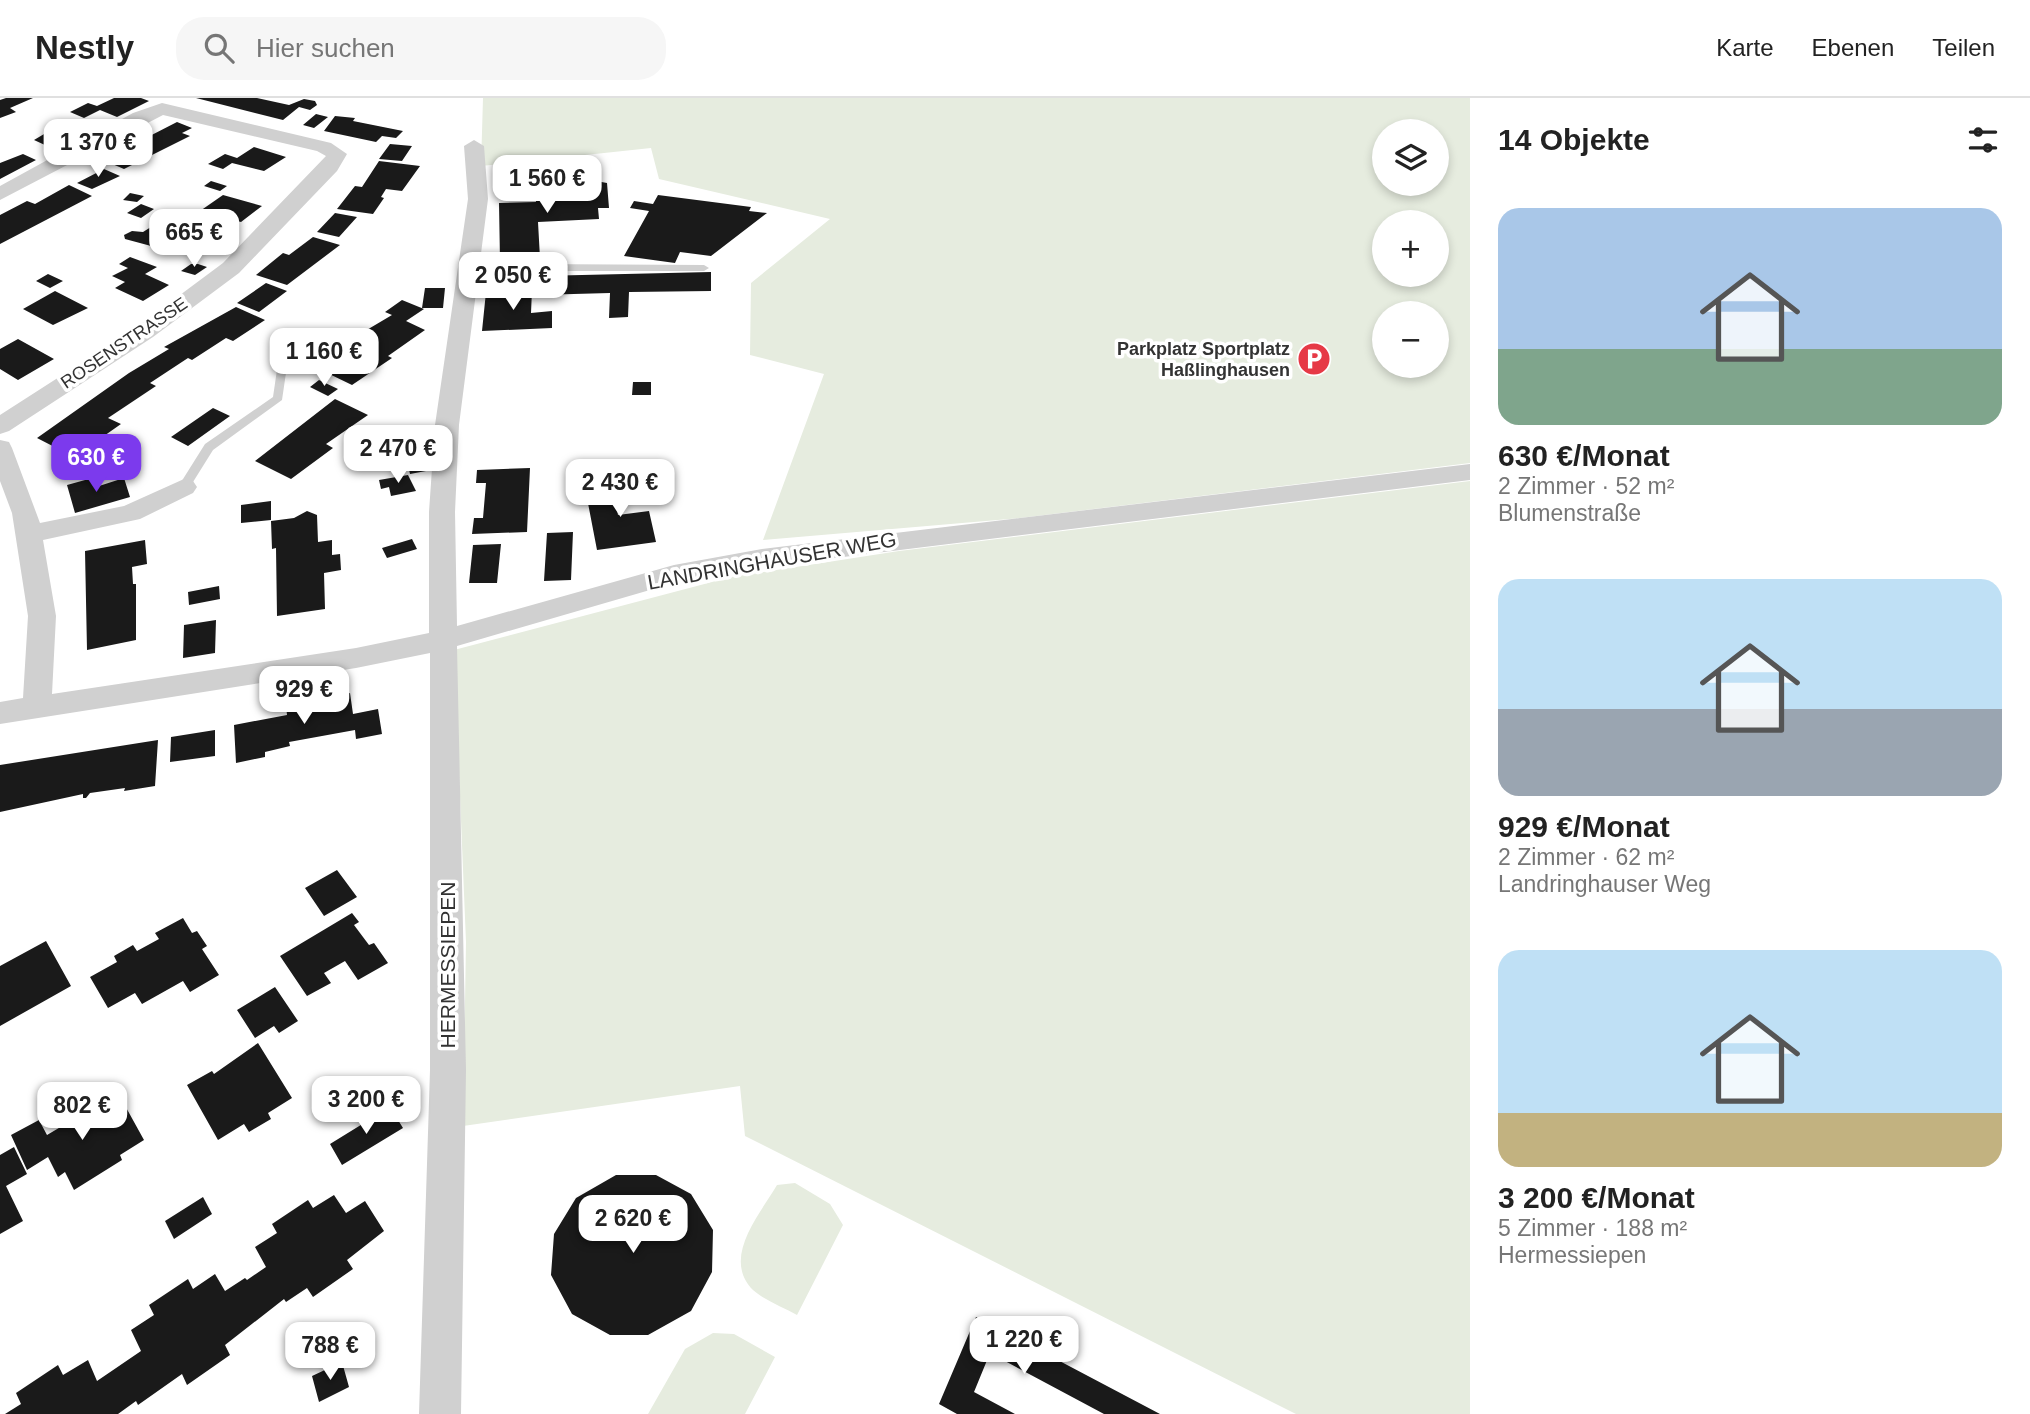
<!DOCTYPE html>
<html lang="de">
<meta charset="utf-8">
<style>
body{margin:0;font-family:Helvetica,sans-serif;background:#f6f6f6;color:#222;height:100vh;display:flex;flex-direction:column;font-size:26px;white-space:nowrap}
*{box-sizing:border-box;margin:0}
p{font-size:23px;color:#767676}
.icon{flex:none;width:38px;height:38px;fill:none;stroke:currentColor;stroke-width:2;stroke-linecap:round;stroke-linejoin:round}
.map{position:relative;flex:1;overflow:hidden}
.side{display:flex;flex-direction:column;background:#fff;width:560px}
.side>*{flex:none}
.buttons{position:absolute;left:1372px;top:21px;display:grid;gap:14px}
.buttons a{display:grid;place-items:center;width:77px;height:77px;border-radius:50%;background:#fff;box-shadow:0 4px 10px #0003;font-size:35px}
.price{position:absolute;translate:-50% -60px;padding:0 16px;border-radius:14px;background:#fff;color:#222;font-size:23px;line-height:46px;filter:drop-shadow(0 2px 4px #0008)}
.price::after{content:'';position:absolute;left:50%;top:42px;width:21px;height:16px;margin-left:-10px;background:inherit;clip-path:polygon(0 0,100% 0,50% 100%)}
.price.active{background:#7c3aed;color:#fff}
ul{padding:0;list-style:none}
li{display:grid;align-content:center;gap:14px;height:371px;padding:0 28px}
li span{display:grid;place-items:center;height:217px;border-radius:21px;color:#555}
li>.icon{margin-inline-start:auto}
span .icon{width:126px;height:126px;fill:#fffc;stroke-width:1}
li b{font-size:30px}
h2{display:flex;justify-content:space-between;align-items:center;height:84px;padding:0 28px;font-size:30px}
header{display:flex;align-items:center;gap:42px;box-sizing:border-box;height:98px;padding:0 35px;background:#fff;border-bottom:2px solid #e0e0e0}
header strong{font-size:33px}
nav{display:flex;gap:38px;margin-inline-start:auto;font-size:24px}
.search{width:490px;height:63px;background:#f6f6f6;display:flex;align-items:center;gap:18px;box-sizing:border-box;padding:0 24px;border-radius:28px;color:#767676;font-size:26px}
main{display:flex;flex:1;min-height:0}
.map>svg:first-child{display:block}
.green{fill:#e6ecdf;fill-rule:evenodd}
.building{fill:#1a1a1a}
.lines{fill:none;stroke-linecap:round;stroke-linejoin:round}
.service{fill:#d0d0d0;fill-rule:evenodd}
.minor{fill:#d0d0d0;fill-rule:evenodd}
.labels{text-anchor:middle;stroke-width:7;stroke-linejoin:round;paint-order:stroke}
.far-street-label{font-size:18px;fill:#333;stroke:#fff}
.far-poi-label{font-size:18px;font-weight:bold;fill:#333;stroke:#fff;text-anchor:end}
.street-label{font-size:21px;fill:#333;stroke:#fff}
</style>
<header>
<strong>Nestly</strong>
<div class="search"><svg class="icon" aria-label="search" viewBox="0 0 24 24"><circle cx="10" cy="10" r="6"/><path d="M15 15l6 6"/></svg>Hier suchen</div>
<nav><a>Karte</a><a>Ebenen</a><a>Teilen</a></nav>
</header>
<main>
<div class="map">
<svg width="1470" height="1316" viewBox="0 0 1470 1316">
<rect width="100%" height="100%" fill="#fff"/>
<path class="green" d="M483 0H1470V365L1020 420 763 442 824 276 750 257 751 185 830 121 659 81 651 50 481 68ZM1384 33H1437V86H1384ZM1384 124H1437V177H1384ZM1384 215H1437V268H1384Z
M1470 383V1316H1296L745 1038 740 988 463 1028 466 844 454 552 731 479 899 453Z
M795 1085 830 1106 843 1127 797 1217C783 1209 764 1202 753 1192 721 1160 760 1116 777 1087Z
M713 1235 734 1236 775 1259 745 1316H648L685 1251Z"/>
<path class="building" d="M6 0H33L10 10 16 14 0 20V2Z
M114 0H141L149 3 117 19 100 12 84 20 70 14 88 5 97 8Z
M196 0H257L289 7 304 1 315 3 317 7 310 12 299 9 283 22Z
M316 16 328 19 314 30 303 27Z
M335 18 355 20 353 23 403 33 396 40 382 38 376 44 324 33Z
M66 23 79 28 68 34 83 40 58 53 34 42Z
M177 24 192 30 182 35 190 38 124 71 103 62Z
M390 46 412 48 402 63 379 61Z
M254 49 286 59 264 73 232 65 223 71 208 66 225 56 237 60Z
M23 56 36 62 0 81V65Z
M379 63 420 68 402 93 386 91 381 99 384 100 373 116 337 111 355 88 362 89Z
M104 71 120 78 92 91 77 85Z
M211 83 227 88 220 93 204 88Z
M596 83 607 85 609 110H598L599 121 538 124 540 160 500 163 499 105 536 104 535 87Z
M69 87 92 98 0 146V117L27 103 35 106Z
M130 95 144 98 137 104 123 102Z
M223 97 262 108 241 124 200 113Z
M658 97 751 109 749 113 767 115 711 158 680 154 675 165 624 158 649 113 630 110 634 103 653 106Z
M141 106 154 111 141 120 127 115Z
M335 115 357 119 339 139 317 134Z
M159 124 191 136 166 152 125 141 124 137 132 133 143 134Z
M313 139 340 147 287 187 256 177 283 155 289 157Z
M130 159 157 169 145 176 169 187 143 203 115 190 125 184 112 178 128 170 119 166Z
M191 166H198L207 169 195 177 181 173Z
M711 174V193L629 194 628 219 609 220 610 195 537 197 539 178Z
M48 176 63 183 50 190 36 183Z
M266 185 287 193 259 214 237 205Z
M425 190H445L443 210H422Z
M532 192 531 215 552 213V230L482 233 486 194Z
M55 193 88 210 53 227 23 211Z
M402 202 424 211 406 223 425 232 388 258 392 260 352 287 319 271 358 244 355 243 365 233 392 217 385 214Z
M236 209 265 222 233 243 226 240 192 262 188 260 150 285 156 288 108 320 121 326 74 359 37 340 129 275 169 251 164 249Z
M18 241 54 261 18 282 0 271V251Z
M319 282 338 291 328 298 310 289Z
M633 284H651V297H632Z
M335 301 368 317 326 346 333 350 291 381 255 363Z
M213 310 230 318 188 348 171 339Z
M424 360 426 373 410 376 407 363Z
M530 370 527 434 472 436 474 420H483L486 385H476L477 372Z
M408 377 416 393 391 398 389 389 381 391 379 382Z
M96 379 99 388 124 380 130 399 75 415 67 387Z
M641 383 646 403 616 407 618 417 649 413 656 444 597 452 587 400 619 395 617 386Z
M271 403V422L241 425V407Z
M307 413 317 417 318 444 332 442V457L340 456 341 472 324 475 325 511 277 518 276 450 272 451 271 423 294 420Z
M573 434 571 482 544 483 547 435Z
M412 441 417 451 387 460 382 450Z
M145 442 147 466 132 469 133 486H136V542L87 552 85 453Z
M501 446 497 485H469L473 447Z
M219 488 220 501 189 507 188 494Z
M216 522 215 555 183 560 184 527Z
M350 595 353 616 378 611 382 636 356 641 355 632 289 644 290 648 265 654V659L236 665 234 627 287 617 286 607Z
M215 632V658L170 664 171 639Z
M158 642 155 688 124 693 125 690 90 695 86 700H83V696L0 714V667Z
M337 772 357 799 324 818 305 790Z
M352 815 359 824 354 827 369 847 374 845 388 865 358 882 345 863 324 875 331 885 307 898 280 858Z
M183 820 192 835 197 833 207 848 202 851 219 877 190 894 183 883 142 906 135 895 108 910 90 879 117 864 114 858 133 847 137 853 159 841 155 835Z
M46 843 71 888 0 928V868Z
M275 889 298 923 279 935 274 928 255 940 237 912Z
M258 945 292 1000 268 1015 271 1021 249 1034 244 1026 218 1042 187 987 212 973 214 976Z
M118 995 144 1042 120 1057 122 1062 74 1092 65 1074 58 1079 48 1059 27 1072 11 1037 39 1022 47 1037Z
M390 1009 403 1030 342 1067 330 1046Z
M14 1049 27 1076 6 1088 23 1123 0 1136V1057Z
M616 1077H656L691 1096 713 1132 712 1174 691 1213 648 1237H610L572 1216 551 1177 554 1136 576 1100Z
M334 1097 346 1115 365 1103 384 1133 347 1162 353 1171 313 1199 307 1190 286 1204 284 1201 225 1247 230 1257 187 1287 182 1276 138 1307 136 1303 118 1316H5L21 1306 16 1295 58 1267 63 1277 88 1262 97 1283 141 1253 131 1232 154 1217 149 1207 188 1181 193 1191 215 1176 225 1193 245 1180 247 1182 266 1169 255 1149 277 1135 272 1126 308 1102 313 1110Z
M203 1099 212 1116 174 1141 165 1123Z
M976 1219 1160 1316H1104L990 1255 974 1294 1015 1316H957L939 1306Z
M342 1264 349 1289 319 1304 312 1278Z"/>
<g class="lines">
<path class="service" d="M528 166 704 167 709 170 704 173H470L465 170 470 167Z
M327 232 331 233V237L287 268 282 302 213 352 188 392H180L178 389 205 346 273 299 278 265Z"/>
<path class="minor" d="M162 5 331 45 347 56 337 73 239 175 153 239 9 333 0 336V317L137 229 223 165 326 58 317 53 163 17 0 102V88L133 15Z
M474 42 484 48 488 101 459 327 455 414 457 528 674 467 762 451 1470 366V382L762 469 674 485 457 548 466 972 461 1316H419L430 972V555L356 570 0 626V604L23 600 28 518 12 415 0 383V342L9 344 12 350 40 425 124 408 184 381 193 383 197 389 193 395 140 421 43 442 56 518 52 596 356 550 429 535V414L435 327 468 101 464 48Z"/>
</g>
<defs>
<symbol id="parking-disc" viewBox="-11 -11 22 22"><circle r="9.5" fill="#e63946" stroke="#fff"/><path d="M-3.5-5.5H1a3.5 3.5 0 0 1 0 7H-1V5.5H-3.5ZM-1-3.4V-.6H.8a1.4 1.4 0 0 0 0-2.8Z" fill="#fff"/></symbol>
</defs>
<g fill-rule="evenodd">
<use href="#parking-disc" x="1295" y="242" width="38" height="38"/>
</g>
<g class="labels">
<g class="far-street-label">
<text transform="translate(124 245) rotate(-34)" y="6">ROSENSTRASSE</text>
</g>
<g class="far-poi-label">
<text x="1290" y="257">Parkplatz Sportplatz<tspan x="1290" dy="21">Haßlinghausen</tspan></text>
</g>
<g class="street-label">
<text transform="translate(772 463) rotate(-10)" y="7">LANDRINGHAUSER WEG</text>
<text transform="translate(448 867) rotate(-90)" y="7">HERMESSIEPEN</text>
</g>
</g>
</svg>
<div class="buttons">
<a><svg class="icon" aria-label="layers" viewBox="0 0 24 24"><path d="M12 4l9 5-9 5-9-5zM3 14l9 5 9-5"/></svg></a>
<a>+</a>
<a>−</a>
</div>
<b class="price" style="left:98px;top:81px">1 370 €</b>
<b class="price" style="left:547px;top:117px">1 560 €</b>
<b class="price" style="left:194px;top:171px">665 €</b>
<b class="price" style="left:513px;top:214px">2 050 €</b>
<b class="price" style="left:324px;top:290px">1 160 €</b>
<b class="price" style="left:398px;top:387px">2 470 €</b>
<b class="price active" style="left:96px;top:396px">630 €</b>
<b class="price" style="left:620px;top:421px">2 430 €</b>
<b class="price" style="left:304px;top:628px">929 €</b>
<b class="price" style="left:366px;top:1038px">3 200 €</b>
<b class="price" style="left:82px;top:1044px">802 €</b>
<b class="price" style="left:633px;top:1157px">2 620 €</b>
<b class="price" style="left:1024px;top:1278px">1 220 €</b>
<b class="price" style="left:330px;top:1284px">788 €</b>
</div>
<section class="side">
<h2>14 Objekte<svg class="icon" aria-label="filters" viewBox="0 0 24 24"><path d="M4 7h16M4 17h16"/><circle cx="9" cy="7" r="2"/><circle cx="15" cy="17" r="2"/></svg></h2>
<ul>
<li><span style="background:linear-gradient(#a9c7e8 65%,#7fa58c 0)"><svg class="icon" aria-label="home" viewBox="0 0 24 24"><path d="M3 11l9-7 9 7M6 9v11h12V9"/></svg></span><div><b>630 €/Monat</b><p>2 Zimmer · 52 m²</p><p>Blumenstraße</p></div></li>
<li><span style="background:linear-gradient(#bfe0f5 60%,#9aa5b1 0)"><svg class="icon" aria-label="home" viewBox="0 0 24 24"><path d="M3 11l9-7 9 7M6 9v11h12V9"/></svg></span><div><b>929 €/Monat</b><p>2 Zimmer · 62 m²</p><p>Landringhauser Weg</p></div></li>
<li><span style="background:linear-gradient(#bfe0f5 75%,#c2b280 0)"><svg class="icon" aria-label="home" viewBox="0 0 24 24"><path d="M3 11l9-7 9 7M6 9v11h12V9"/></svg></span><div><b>3 200 €/Monat</b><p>5 Zimmer · 188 m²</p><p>Hermessiepen</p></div></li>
</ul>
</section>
</main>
